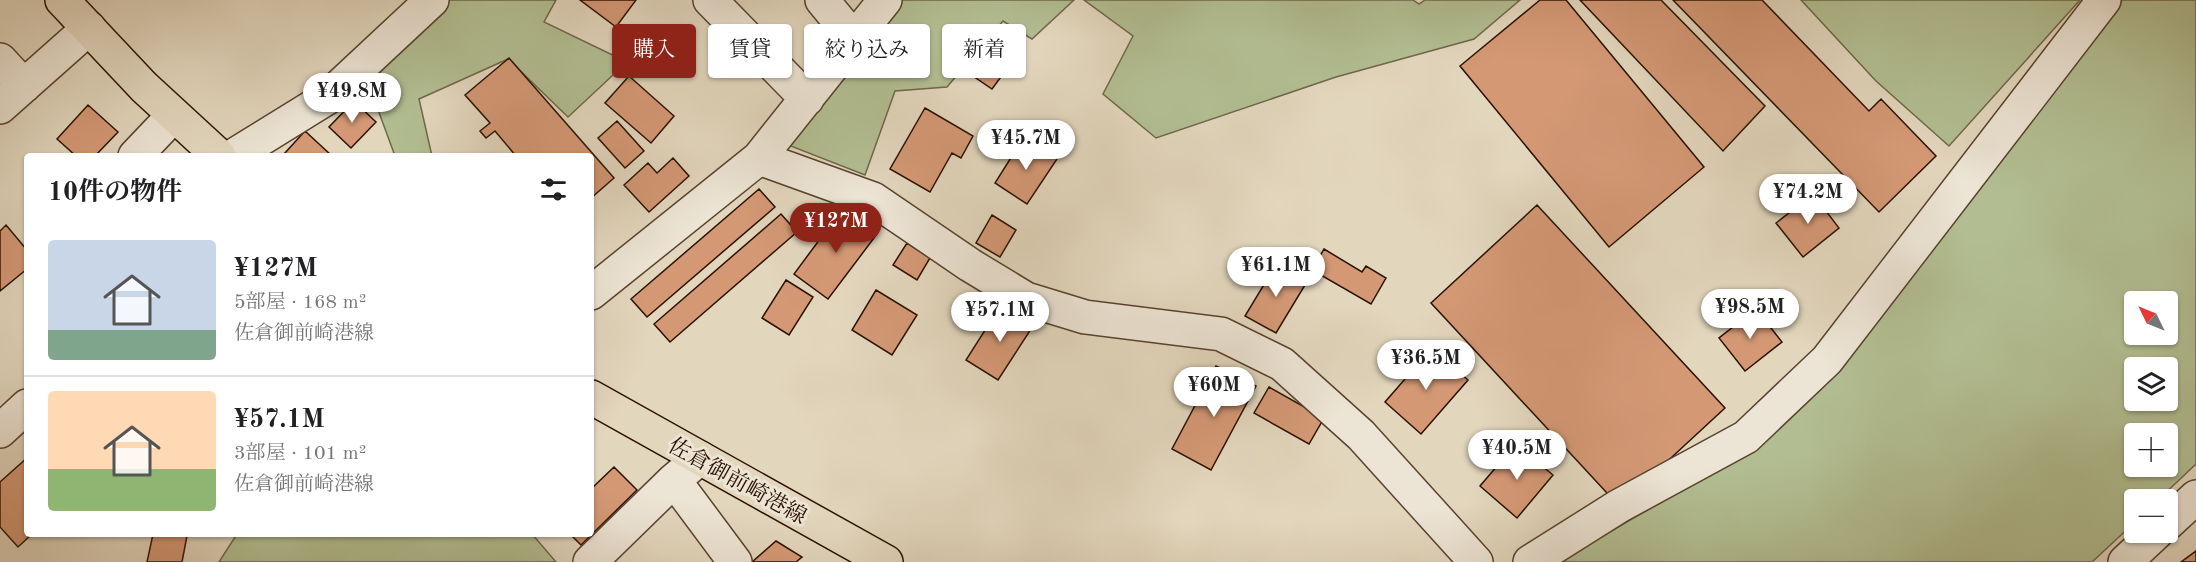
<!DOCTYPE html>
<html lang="ja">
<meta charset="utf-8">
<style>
body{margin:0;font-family:"Old Standard TT","Noto Serif JP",serif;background:#f6f6f6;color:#202124;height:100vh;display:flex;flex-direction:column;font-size:22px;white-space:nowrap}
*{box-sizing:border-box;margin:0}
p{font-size:20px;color:#757577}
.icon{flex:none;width:33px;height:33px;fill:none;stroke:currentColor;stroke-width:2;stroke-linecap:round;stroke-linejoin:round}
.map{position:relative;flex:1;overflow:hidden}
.panel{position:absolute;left:24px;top:153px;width:570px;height:384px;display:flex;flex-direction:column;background:#fff;border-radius:6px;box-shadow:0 2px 4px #0004}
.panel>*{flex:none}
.banner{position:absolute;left:612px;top:24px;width:570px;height:54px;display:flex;gap:12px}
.needle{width:39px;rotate:313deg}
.controls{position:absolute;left:2124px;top:291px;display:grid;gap:12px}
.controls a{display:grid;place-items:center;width:54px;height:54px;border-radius:6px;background:#fff;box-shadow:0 2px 4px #0004;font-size:30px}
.price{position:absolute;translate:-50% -51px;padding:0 14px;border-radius:21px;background:#fff;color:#222;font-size:20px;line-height:39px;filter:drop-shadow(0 2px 3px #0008)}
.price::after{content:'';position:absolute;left:50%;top:36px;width:18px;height:14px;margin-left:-9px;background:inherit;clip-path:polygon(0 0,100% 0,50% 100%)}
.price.active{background:#8f2418;color:#fff}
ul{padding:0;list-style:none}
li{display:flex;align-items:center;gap:18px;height:150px;padding:0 24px}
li+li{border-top:2px solid #e0e0e0}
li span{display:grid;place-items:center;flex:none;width:168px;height:120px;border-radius:6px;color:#555}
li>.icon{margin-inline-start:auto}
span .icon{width:72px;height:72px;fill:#fffc;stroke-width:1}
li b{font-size:26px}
h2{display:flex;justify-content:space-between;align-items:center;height:72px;padding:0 24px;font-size:26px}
.pill{padding:0 21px;border-radius:6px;background:#fff;box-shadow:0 2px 4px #0004;font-size:21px;line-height:54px}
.pill.active{background:#8f2418;color:#fff}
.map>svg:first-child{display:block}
.green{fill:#b2be92;stroke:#6e6849;stroke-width:1.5;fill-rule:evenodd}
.building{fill:#d49875;stroke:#2b1100;stroke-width:1.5}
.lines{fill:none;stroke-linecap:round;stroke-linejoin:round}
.minor-casing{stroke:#59422f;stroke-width:36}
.major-casing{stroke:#2b1100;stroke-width:36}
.minor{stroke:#ece4d4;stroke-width:33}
.major{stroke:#e2d6bd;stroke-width:33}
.labels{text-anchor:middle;stroke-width:6;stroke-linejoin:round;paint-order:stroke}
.street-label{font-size:22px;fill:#2b1100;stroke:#ece4d4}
</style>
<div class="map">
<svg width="2196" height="562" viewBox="0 0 2196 562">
<rect width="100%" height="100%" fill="#e2d6bd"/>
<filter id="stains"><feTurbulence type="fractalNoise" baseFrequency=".00333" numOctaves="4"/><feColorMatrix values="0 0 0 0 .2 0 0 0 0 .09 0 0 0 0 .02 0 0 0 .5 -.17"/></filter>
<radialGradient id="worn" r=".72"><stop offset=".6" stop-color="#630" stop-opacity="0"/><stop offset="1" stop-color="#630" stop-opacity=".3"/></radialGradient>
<path class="green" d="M418 0H556L544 22 627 62 568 117 508 59 419 99 432 156H395L359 58Z
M892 0H1074L1032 39 1003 21 947 87 895 91 865 175 783 143Z
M1084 0H1413L1419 4 1425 0H1520L1474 39 1336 77 1156 138 1103 94 1133 36Z
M1801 0H2080L1949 146 1876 81Z
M2122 0H2196V464L2159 499 2134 500V523L2092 562H1558L1761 444ZM2134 302H2168V334H2134ZM2134 368H2168V400H2134ZM2134 434H2168V466H2134Z
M237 534H532L556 562H219Z"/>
<path class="building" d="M580 0H636L616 27Z
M1540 0H1566L1704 167 1609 247 1460 66Z
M1580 0H1661L1765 106 1723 151Z
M1673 0H1762L1869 111 1881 99 1936 156 1879 212Z
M998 41 1017 55 992 89 973 76Z
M509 58 614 178 591 198V156H516L495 131 486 138 480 131 490 123 465 95Z
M629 76 674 116 651 143 605 103Z
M354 101 376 122 351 148 329 127Z
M88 105 118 132 95 156H76L57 139Z
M925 108 973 136 961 158 952 153 930 192 890 169Z
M617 121 644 151 625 168 598 138Z
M305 131 331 155 329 156H286L284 154Z
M1024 137 1057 159 1027 204 995 183Z
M673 158 689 176 649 212 624 185 648 163 657 173Z
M759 189 775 207 647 317 631 299Z
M1813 194 1839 228 1803 257 1776 223Z
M1537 205 1725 408 1619 506 1431 303Z
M843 208 877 234 828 299 794 274Z
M781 214 797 232 670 342 654 324Z
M992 215 1016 230 1000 257 976 243Z
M6 225 27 250V269L0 291V231Z
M907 243 930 258 917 280 893 265Z
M1324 249 1362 272 1366 266 1386 278 1371 304 1312 270Z
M1277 263 1308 280 1276 333 1245 316Z
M786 280 813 297 789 335 762 318Z
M876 290 917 315 892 355 852 330Z
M1001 305 1033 326 998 380 966 360Z
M1756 309 1782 342 1745 371 1719 338Z
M1432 348 1468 380 1421 434 1385 402Z
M1216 366 1256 386 1211 470 1172 449Z
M1269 387 1324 418 1309 444 1254 413Z
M1516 444 1553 475 1517 518 1480 486Z
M27 458V534H32L18 547 0 527V482Z
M614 467 637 490 581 545 570 534H591V489Z
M153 534 187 536 182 562H147Z
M776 541 802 557 796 562H752Z
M2196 551V562H2181Z"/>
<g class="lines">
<defs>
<path id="minor" d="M710 0 807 99
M822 0 855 40
M0 60 24 86
M0 107 89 28
M135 156 174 115
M233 156 327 98 432 0
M759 158 873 199 970 265 1026 299 1085 317 1221 334 1282 364 1361 435 1476 562
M591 293 759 158 885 0
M0 431 27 406
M674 480 735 562
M2168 523 2196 497
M590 562 674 480 700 458
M1530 562 1619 506 1746 437 1827 360 2104 0
M2125 562 2157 532"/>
<path id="major" d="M62 0 144 87 219 156
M591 397 886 562"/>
</defs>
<use href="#minor" class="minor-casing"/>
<use href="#major" class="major-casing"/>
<use href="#minor" class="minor"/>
<use href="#major" class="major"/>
</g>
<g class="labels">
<g class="street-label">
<text transform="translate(738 480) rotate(29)" y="8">佐倉御前崎港線</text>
</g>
</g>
<rect width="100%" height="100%" filter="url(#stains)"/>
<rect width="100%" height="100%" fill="url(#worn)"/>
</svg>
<div class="controls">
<a><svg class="needle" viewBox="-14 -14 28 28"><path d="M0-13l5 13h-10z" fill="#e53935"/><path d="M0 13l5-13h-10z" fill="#757577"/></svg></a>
<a><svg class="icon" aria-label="layers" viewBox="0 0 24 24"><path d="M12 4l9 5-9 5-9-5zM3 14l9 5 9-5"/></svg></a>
<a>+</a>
<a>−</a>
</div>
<b class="price" style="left:352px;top:124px">¥49.8M</b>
<b class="price" style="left:1026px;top:171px">¥45.7M</b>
<b class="price" style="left:1808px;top:225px">¥74.2M</b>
<b class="price active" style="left:836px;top:254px">¥127M</b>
<b class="price" style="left:1276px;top:298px">¥61.1M</b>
<b class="price" style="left:1750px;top:340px">¥98.5M</b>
<b class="price" style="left:1000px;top:343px">¥57.1M</b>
<b class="price" style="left:1426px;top:391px">¥36.5M</b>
<b class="price" style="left:1214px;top:418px">¥60M</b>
<b class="price" style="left:1517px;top:481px">¥40.5M</b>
<div class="banner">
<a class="pill active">購入</a>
<a class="pill">賃貸</a>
<a class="pill">絞り込み</a>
<a class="pill">新着</a>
</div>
<section class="panel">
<h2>10件の物件<svg class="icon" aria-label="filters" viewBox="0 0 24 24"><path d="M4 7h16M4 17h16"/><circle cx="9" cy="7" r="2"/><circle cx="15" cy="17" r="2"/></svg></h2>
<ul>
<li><span style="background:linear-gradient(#c9d6e8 75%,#7fa58c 0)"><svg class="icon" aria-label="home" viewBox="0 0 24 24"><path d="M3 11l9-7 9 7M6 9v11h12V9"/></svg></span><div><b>¥127M</b><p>5部屋 · 168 m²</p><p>佐倉御前崎港線</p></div></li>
<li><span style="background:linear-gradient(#ffd9b3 65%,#8fb573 0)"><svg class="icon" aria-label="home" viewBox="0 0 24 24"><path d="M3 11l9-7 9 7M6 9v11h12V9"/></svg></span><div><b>¥57.1M</b><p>3部屋 · 101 m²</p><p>佐倉御前崎港線</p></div></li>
</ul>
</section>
</div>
